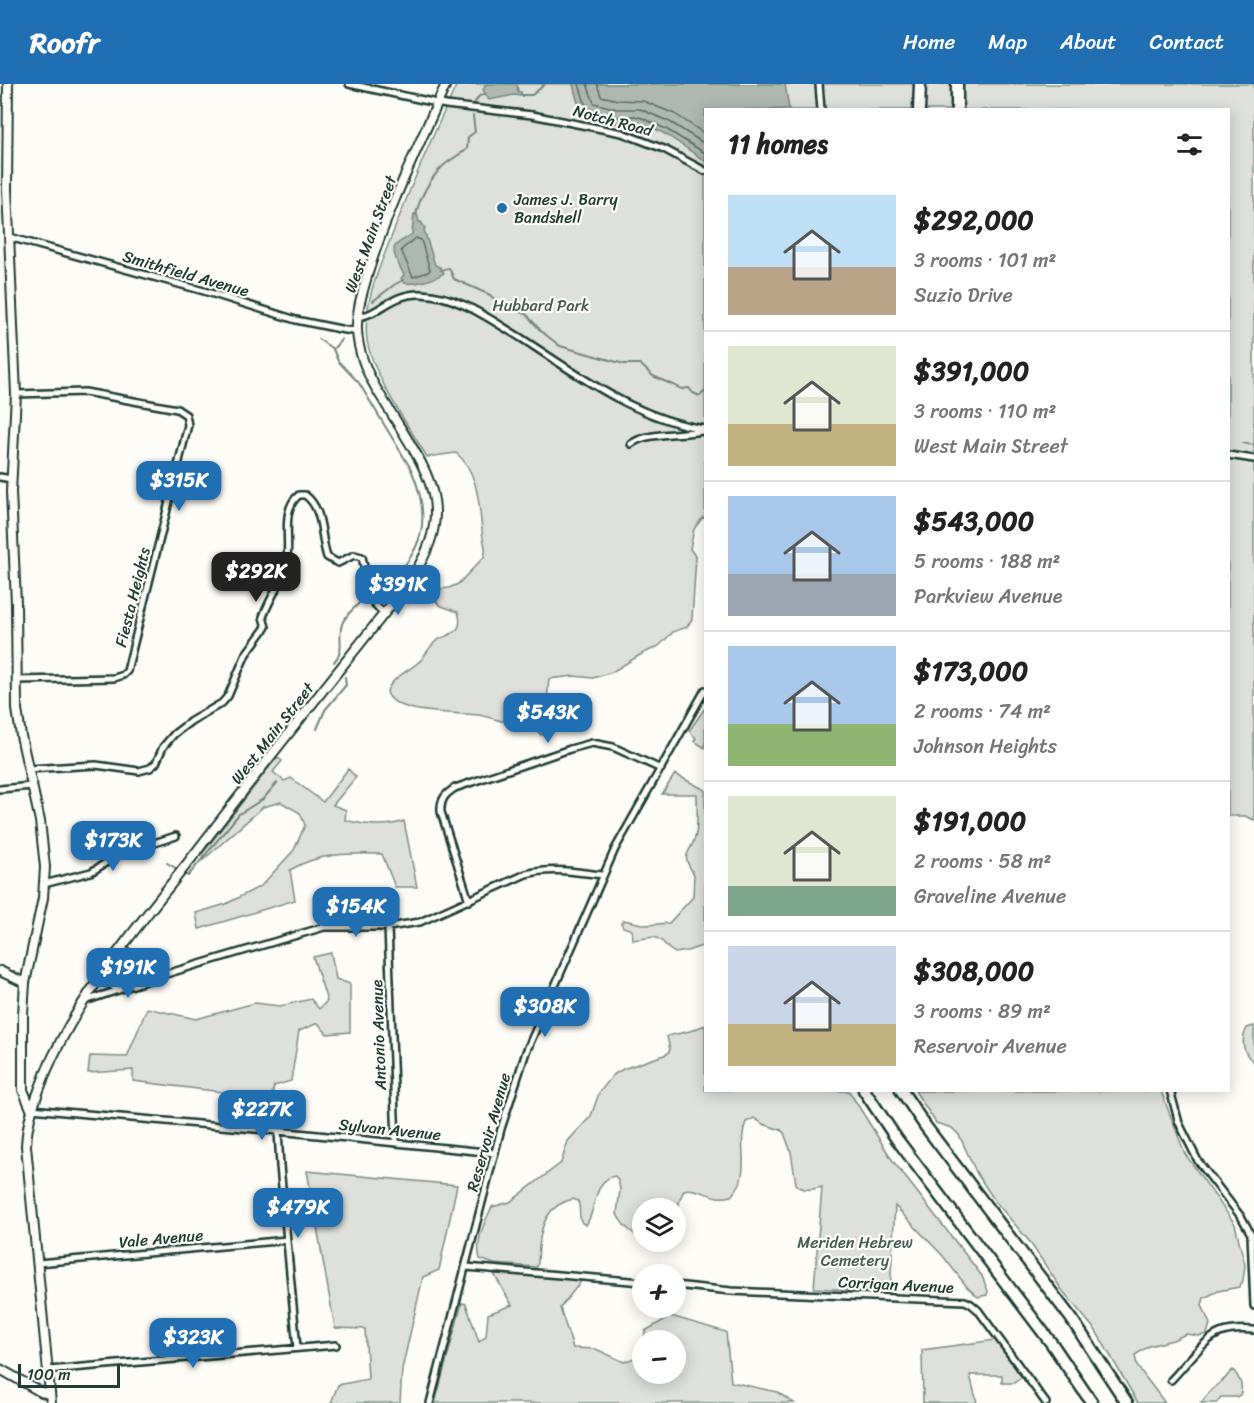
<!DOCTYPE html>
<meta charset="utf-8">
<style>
body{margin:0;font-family:Sriracha,sans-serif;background:#f2f2f2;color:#222;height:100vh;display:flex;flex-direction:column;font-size:22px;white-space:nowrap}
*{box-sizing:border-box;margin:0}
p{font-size:20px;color:#767676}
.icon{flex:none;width:33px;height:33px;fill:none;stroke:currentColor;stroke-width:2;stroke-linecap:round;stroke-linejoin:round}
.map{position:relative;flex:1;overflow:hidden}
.drawer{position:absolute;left:704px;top:24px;width:526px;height:984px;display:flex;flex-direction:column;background:#fff;border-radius:0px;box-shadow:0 3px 15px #0003}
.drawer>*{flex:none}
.tools{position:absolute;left:632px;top:1114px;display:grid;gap:12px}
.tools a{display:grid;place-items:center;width:54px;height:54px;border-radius:50%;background:#fff;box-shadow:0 3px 15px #0003;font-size:30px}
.scale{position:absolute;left:18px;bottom:15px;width:102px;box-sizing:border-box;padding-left:6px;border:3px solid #1f3d34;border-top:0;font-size:16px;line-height:21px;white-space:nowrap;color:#1f3d34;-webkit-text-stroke:4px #fdfcf7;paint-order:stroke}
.price{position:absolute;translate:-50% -51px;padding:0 14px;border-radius:12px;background:#1f6fb2;color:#fff;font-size:20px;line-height:39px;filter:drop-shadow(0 2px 3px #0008)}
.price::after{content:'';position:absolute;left:50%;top:36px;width:18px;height:14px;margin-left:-9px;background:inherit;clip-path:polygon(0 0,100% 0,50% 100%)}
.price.on{background:#222;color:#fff}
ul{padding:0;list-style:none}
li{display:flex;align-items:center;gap:18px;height:150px;padding:0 24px}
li+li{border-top:2px solid #e0e0e0}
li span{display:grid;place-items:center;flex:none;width:168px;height:120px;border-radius:0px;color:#555}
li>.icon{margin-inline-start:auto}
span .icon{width:72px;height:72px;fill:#fffc;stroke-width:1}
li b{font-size:26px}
h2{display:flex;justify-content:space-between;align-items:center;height:72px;padding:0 24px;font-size:26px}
header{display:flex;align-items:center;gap:36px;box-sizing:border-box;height:84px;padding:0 30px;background:#1f6fb2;color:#fff}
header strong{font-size:28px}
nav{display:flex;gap:33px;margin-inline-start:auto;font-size:21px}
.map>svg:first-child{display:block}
.green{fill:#dde0db;stroke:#7e8e88;stroke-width:1.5}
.water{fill:#aeb8b1;stroke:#75877f;stroke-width:1.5}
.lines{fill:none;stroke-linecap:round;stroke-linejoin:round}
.shore{stroke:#586e66;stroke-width:1.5}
.stream{stroke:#75877f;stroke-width:2}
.street-casing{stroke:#1f3d34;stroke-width:10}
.secondary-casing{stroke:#1f3d34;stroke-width:12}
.highway-casing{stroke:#1f3d34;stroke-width:15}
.street{stroke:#fdfcf7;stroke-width:5}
.secondary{stroke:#fdfcf7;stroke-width:8}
.highway{stroke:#fdfcf7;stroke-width:10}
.poi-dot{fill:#1f6fb2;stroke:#fdfcf7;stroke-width:2}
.labels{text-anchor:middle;stroke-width:4.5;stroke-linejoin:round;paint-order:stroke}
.street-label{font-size:16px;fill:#1f3d34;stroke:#fdfcf7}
.poi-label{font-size:16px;fill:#1f3d34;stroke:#fdfcf7;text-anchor:start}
.park-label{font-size:16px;fill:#455e55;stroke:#fdfcf7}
</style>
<header>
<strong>Roofr</strong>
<nav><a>Home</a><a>Map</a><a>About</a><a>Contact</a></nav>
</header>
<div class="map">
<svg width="1254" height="1319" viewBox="0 0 1254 1319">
<rect width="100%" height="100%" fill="#fdfcf7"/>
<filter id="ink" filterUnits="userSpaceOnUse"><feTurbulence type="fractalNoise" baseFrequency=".0167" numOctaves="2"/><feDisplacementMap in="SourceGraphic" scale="12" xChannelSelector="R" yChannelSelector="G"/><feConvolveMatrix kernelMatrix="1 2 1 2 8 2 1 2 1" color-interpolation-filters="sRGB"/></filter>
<g filter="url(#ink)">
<path class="green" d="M457 0H1254V736L1245 732H1228V26H705V434L703 433 694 445 690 465 696 473 692 535 687 543 673 548 659 562 640 571 612 588 593 594 574 592 549 595 546 628 548 646 545 650 541 651C533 640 518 640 506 638 497 636 488 633 479 631 458 628 394 632 387 608 390 594 411 586 421 576 426 570 430 562 436 557 449 549 465 550 458 528L439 521 431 510V506L449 504 458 500 484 473 485 468C486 463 484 459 483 454 479 426 480 388 456 369L427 373C409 343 372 290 367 256 362 219 381 180 394 146 413 97 434 48 457 0Z
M705 624V664L694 657 696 654 689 647Z
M277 673 282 677 273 688 284 697 291 694 323 718 348 685 356 693 333 721 346 726 345 736C364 741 385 744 404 737L417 803H395L382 770C350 769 318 769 290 786L295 816 199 845 196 829 226 820 261 802 294 766 305 741 300 729 281 718 263 723 203 776V769Z
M675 690 705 706V861L687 867 675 869 669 865 661 856 654 853 633 856 632 846 623 843 621 839 624 836 647 841 669 839 693 813 694 790C678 767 692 771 696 750 698 737 697 723 697 710H662Z
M331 869 336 895 350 900V948L327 950 318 939 299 947 291 997 274 1002 271 1014 133 997V986L88 989 90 972 127 973 147 924 196 935 255 919 280 922 311 915 319 925 327 917 313 873Z
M705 941V1006L849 1007 893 1077 982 1192 988 1207 987 1211 978 1213 967 1203 943 1172 895 1122 890 1208 814 1204 822 1103C813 1105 803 1108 796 1100L791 1068 784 1049 781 1046 763 1040 754 1034 746 1038C738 1057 747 1077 741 1096 740 1102 735 1107 731 1112 713 1118 699 1102 684 1106L680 1115 675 1139V1125H642V1151H636C628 1146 621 1139 617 1130L620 1105 618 1096 615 1092C593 1095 597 1126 586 1141L582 1139C578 1132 581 1124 578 1117L573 1115C548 1121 541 1139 539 1163 538 1170 539 1176 537 1183L494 1180 480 1175C475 1159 484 1138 492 1123L510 1118 561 1079 568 1057 591 1032 599 1009 613 991 623 985 667 970 670 966 667 952 690 947Z
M1254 942V978C1243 970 1240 957 1247 944Z
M915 1007H1161L1185 1070 1235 1140 1245 1181 1243 1197 1239 1203 1218 1207 1204 1214 1202 1221 1210 1240 1207 1250 1199 1252 1186 1250 1173 1256 1149 1262 1135 1271 1137 1282 1165 1319H1138L1096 1247 1062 1206 1029 1157 995 1117 977 1090 959 1051 952 1044 936 1039Z
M307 1087 457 1101 439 1186 423 1193 402 1285 400 1319H331L338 1301 368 1295 365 1245 335 1244Z
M494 1190 583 1195 560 1224 573 1264 596 1265 624 1278 642 1271V1290H675V1257H644L645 1247 671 1232 726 1248 731 1298 777 1308 794 1319H435L462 1219 466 1220 479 1258 486 1252 488 1230 512 1221Z
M995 1256 1022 1293 1014 1299H1002V1291H970L977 1319H923L922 1266Z
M1233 1286C1239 1293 1244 1302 1240 1311L1236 1313H1221L1217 1319H1201C1208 1310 1213 1303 1222 1297 1228 1294 1227 1289 1233 1286Z"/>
<path class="water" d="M486 0H517L518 8H521L522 12 514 11 489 16 483 6Z
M573 0H785L789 25 705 26V77C684 63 660 43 635 38 629 37 623 40 617 39 607 39 588 34 582 27 577 20 575 8 573 0Z
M414 130H417L419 138H421L425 144 424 146 435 181 440 183 444 189C435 195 416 201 404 199L401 194 404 191C401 184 391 170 395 162 398 158 407 154 412 150Z"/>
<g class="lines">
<path class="shore" d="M579 0 585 19 591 26 617 33 635 32 642 34 666 45 705 69
M587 0 594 19 617 25H640L670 38 705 60
M597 0 601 12 618 16 643 17 675 30 705 50
M416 154 421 156 430 186 428 188 413 193 401 166Z"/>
<path class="stream" d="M520 11H532L545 0
M474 20 479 12 485 10
M416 131C419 115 429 97 440 85 447 77 458 72 467 65L468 53 475 48 473 32
M441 186 449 184 454 195 490 211 506 226 517 227 526 230 541 247 560 262 624 280H640L653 292 682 305 689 304 693 309 700 312 705 307
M373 217 394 201 403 196
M318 255 333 265 338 277 359 299 411 385C434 439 422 468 382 507
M334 264 342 255
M1243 359 1254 361
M334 578C346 564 337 555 342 540 345 531 355 524 361 517
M317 645 325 626 346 601 345 593
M167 779 179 786
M184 789 188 792 239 730 263 715 277 699"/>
<defs>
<path id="street" d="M349 0 446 21 532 31 622 49 664 65 705 87
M819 0 821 26
M9 153 204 207 296 236 345 246 357 247
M357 233C380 231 391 209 421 210 458 211 491 236 521 254 578 291 636 335 705 345
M16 310 85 308 177 325 186 331 188 341 127 587 123 591 114 594 17 596
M631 360C647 348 682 351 702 347
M1228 371 1254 375
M0 393 11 395
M28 685 96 681 139 687 150 684 156 679 163 663 174 650 191 637 222 619 228 612 246 570 266 543 263 533C270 513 285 494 287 473 290 453 281 425 299 411H305C324 425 320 452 327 473L338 479 354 471 362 473C368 496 362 512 384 529
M0 705 32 702
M44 800 91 788 120 770 176 752
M469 817 441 728C440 716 445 710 455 704L570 665 592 659 613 663 661 685
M388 843 396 1059
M122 864 151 885 166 890 324 843H388L420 838 526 790C552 783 575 788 602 791
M105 888 112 902 119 906
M85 917 164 891
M1170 1006 1179 1039 1198 1077 1242 1134 1251 1150 1254 1222
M31 1025 278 1047 495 1069
M278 1047 280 1082 297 1264
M38 1179 287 1156
M466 1183 642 1198
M675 1201 731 1207 965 1217 971 1220 978 1226 1046 1319
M49 1286 336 1261
M1171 1296C1184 1283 1204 1255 1220 1249 1231 1245 1243 1245 1254 1246
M430 1319 501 1045 526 968 615 765 705 606"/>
<path id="secondary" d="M8 0 7 105 16 310 11 408 16 519 17 625 21 652 40 737 45 783 43 814 25 899 23 930V1006L31 1025
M0 887 25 899
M0 1285 41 1308 50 1310
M51 1319 26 1062C27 1035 36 1014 46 988 81 906 143 837 197 767 264 679 334 592 403 506 464 424 427 389 382 314 369 294 358 271 357 246 356 227 363 207 368 189 388 123 419 62 446 0"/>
<path id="highway" d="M919 26 920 0
M957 26V0
M864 1006 896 1054 1052 1260 1092 1319
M901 1006 926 1043 1071 1234 1127 1319"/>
</defs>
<use href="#street" class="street-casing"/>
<use href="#secondary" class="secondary-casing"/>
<use href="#highway" class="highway-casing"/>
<use href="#street" class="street"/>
<use href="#secondary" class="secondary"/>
<use href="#highway" class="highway"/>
</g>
</g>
<circle class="poi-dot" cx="502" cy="124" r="6"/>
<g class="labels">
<g class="street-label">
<text transform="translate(613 36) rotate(15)" y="6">Notch Road</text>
<text transform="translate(370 150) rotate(-70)" y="6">West Main Street</text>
<text transform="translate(186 189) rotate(16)" y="6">Smithfield Avenue</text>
<text transform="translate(132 513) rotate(-76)" y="6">Fiesta Heights</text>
<text transform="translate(272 649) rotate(-52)" y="6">West Main Street</text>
<text transform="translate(378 951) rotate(-92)" y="6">Antonio Avenue</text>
<text transform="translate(390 1045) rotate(6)" y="6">Sylvan Avenue</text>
<text transform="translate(488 1048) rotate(-74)" y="6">Reservoir Avenue</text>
<text transform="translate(161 1154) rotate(-5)" y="6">Vale Avenue</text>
<text transform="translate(896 1200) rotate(3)" y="6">Corrigan Avenue</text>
</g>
<g class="poi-label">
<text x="514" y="121">James J. Barry<tspan x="514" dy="18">Bandshell</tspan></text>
</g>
<g class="park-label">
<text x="541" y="227">Hubbard Park</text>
<text x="855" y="1164">Meriden Hebrew<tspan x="855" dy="18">Cemetery</tspan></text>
</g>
</g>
</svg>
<div class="tools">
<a><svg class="icon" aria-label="layers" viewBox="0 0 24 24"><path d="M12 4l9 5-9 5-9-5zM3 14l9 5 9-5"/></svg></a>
<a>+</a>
<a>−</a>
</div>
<div class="scale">100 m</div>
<b class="price" style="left:179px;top:428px">$315K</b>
<b class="price on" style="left:256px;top:519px">$292K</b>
<b class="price" style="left:398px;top:532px">$391K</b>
<b class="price" style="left:548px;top:660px">$543K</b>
<b class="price" style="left:113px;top:788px">$173K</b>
<b class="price" style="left:356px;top:854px">$154K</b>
<b class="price" style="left:128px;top:915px">$191K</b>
<b class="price" style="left:545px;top:954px">$308K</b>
<b class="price" style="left:262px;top:1057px">$227K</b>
<b class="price" style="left:298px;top:1155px">$479K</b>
<b class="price" style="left:193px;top:1285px">$323K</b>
<section class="drawer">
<h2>11 homes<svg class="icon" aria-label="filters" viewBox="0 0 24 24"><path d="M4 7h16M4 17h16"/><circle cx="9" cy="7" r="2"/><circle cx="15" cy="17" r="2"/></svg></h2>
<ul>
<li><span style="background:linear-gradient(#bfe0f5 60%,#b9a48a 0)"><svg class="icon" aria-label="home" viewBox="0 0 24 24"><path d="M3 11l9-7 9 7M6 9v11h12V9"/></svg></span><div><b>$292,000</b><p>3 rooms · 101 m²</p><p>Suzio Drive</p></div></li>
<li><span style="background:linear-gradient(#dfe7d0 65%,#c2b280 0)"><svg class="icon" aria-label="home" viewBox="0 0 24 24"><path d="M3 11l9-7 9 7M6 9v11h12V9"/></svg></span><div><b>$391,000</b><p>3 rooms · 110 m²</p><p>West Main Street</p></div></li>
<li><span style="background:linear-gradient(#a9c7e8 65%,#9aa5b1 0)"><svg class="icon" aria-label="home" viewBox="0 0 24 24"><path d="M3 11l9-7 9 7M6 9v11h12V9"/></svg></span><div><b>$543,000</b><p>5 rooms · 188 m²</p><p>Parkview Avenue</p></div></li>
<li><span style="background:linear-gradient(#a9c7e8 65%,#8fb573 0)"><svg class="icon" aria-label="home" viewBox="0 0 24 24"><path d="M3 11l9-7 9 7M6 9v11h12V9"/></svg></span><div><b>$173,000</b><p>2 rooms · 74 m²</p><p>Johnson Heights</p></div></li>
<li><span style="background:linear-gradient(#dfe7d0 75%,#7fa58c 0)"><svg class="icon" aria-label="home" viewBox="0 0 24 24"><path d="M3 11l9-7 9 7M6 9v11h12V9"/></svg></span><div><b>$191,000</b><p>2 rooms · 58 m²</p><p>Graveline Avenue</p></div></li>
<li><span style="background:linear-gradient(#c9d6e8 65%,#c2b280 0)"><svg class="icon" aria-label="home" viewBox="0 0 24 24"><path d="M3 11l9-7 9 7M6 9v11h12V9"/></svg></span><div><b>$308,000</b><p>3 rooms · 89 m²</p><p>Reservoir Avenue</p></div></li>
</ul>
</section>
</div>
